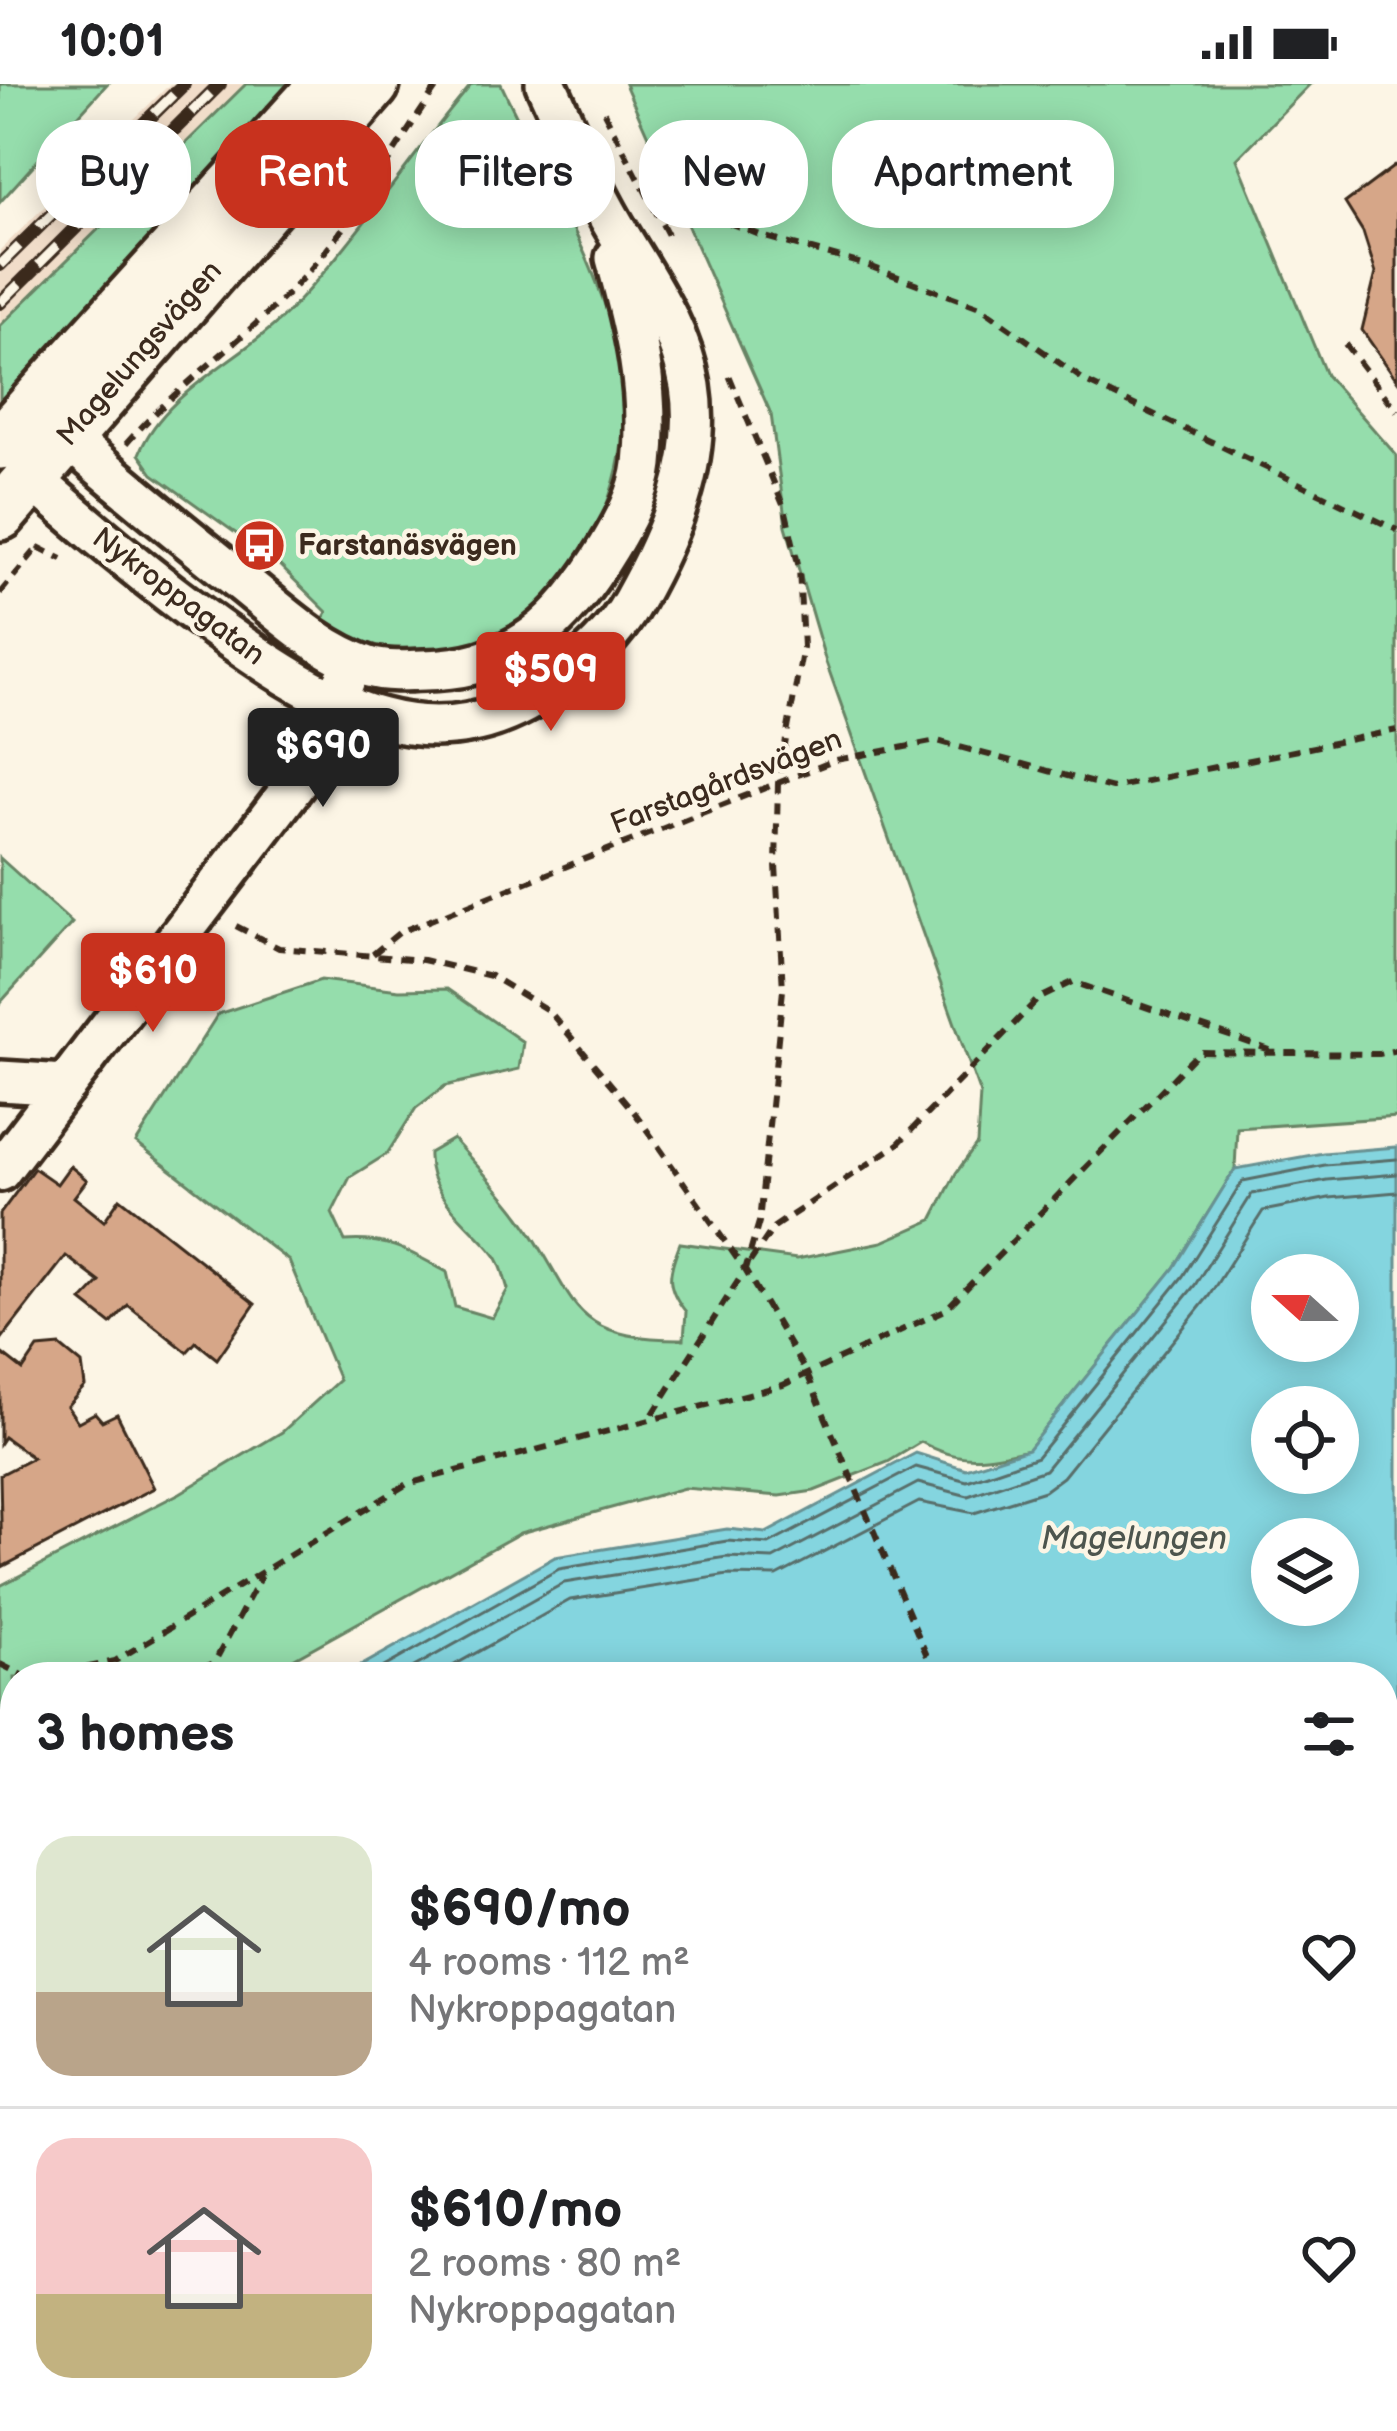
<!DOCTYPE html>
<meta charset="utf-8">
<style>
body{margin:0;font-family:"Balsamiq Sans",sans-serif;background:#f6f6f6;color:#202124;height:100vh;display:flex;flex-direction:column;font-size:45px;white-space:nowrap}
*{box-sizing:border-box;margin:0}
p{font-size:39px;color:#757577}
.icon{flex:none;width:66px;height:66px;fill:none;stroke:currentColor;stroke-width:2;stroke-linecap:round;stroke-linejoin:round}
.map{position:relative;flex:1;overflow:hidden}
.drawer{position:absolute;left:0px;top:1578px;width:1398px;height:771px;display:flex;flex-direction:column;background:#fff;border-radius:48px 48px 0 0;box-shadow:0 6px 30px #0003}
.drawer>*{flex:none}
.guide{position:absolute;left:36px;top:36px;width:1326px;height:108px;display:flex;gap:24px}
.needle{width:78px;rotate:291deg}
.tools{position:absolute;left:1251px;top:1170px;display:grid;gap:24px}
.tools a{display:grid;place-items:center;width:108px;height:108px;border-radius:50%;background:#fff;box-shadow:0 6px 30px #0003;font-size:60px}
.price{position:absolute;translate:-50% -102px;padding:0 27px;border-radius:12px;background:#c8321e;color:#fff;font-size:39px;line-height:78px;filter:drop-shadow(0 3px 6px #0008)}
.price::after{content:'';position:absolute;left:50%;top:72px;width:36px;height:27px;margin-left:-18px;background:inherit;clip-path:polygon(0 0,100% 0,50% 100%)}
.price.current{background:#222;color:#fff}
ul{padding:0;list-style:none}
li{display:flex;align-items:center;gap:36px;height:300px;padding:0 36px}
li+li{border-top:3px solid #e0e0e0}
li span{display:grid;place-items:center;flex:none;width:336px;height:240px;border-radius:36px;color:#555}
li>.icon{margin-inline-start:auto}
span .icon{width:144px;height:144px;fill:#fffc;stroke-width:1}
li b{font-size:51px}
h2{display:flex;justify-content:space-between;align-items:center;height:144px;padding:0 36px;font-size:51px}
.chip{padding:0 42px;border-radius:48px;background:#fff;box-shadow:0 6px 30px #0003;font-size:42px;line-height:108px}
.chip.current{background:#c8321e;color:#fff}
.status{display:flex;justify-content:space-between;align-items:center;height:84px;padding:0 60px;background:#fff;direction:ltr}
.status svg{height:33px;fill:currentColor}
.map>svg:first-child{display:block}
.built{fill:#f1ddc9}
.green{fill:#95ddac;stroke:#688465;stroke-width:3}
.water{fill:#84d5df;stroke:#679192;stroke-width:3;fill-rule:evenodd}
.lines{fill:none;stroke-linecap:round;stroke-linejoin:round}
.shore{stroke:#586e6b;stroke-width:3}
.building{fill:#d6a688;stroke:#3b2a1e;stroke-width:3}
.minor-casing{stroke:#3b2a1e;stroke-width:48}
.major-casing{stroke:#3b2a1e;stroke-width:60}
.path{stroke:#3b2a1e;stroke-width:6;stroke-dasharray:12 9;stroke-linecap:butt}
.minor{stroke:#fcf5e5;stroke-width:39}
.major{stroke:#fcf5e5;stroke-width:51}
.rail-casing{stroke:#3b2a1e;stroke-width:14}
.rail{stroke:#fcf5e5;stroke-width:9;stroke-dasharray:27;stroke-linecap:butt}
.labels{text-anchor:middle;stroke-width:9;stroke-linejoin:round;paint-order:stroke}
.street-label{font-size:30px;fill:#3b2a1e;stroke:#fcf5e5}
.poi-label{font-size:30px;font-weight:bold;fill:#3b2a1e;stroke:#fcf5e5;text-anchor:start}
.water-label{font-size:33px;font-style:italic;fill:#4d554e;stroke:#fcf5e5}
</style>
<div class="status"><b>10:01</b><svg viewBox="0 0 49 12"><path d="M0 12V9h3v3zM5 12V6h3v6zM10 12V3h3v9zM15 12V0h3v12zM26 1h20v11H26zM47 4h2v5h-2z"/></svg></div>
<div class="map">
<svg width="1397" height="2347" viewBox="0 0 1397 2347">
<rect width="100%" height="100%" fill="#fcf5e5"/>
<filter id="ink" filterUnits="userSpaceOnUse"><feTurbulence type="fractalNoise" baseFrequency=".00833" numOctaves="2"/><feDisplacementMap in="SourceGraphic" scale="24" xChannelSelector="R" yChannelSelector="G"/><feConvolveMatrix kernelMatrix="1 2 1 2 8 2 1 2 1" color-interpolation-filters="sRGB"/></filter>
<g filter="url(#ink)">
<path class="built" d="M170 0H246L0 242V166Z"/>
<path class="green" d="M0 0H107L0 118Z
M246 0H293L0 322V242Z
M472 0H501C544 93 609 192 623 295 637 407 562 564 434 568 394 569 355 557 320 541L327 528 276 478 153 390 139 370C165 305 246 274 292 224 357 155 410 73 472 0Z
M625 0H1310L1237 75 1326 291 1397 372V1033L1237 1044 1235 1085 1174 1184 1028 1365C985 1375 961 1380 921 1358L888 1378 814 1407 780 1412 684 1404 520 1449 264 1591 15 1593V1649L0 1654V1502L180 1409 282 1348 339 1296 289 1177 136 1059 218 930 321 896 399 906 447 905 523 958 519 985 445 1002 416 1024 387 1070 350 1093 332 1129 345 1157C390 1154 408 1167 447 1188L455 1223 492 1234 508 1205C504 1194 502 1179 494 1170 469 1138 427 1113 429 1069L453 1055C476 1081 500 1106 520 1133 579 1214 563 1256 684 1255L686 1228C665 1202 668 1189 680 1159L797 1175 882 1158 932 1136 956 1089 977 1060 980 1010 826 578 786 442 771 330Z
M0 774 72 839 0 919Z"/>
<path class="water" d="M1397 1063V2285L1383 2296V1593H341L555 1473 727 1445 766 1449 916 1369 966 1385 1028 1365 1174 1184 1235 1085 1323 1069ZM1272 1191H1338V1257H1272ZM1272 1323H1338V1389H1272ZM1272 1455H1338V1521H1272Z
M15 1696V2334H1335L1319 2347H0V1701Z"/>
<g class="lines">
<path class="shore" d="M366 1593 559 1485 727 1457 769 1460 916 1383 967 1397 1037 1373 1183 1192 1243 1097 1325 1081 1397 1075
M396 1593 564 1499 727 1473 773 1475 918 1399 968 1412 1045 1386 1195 1201 1252 1110 1327 1096 1397 1090
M433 1593 570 1516 728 1491 777 1492 919 1418 974 1429 1044 1407 1063 1393 1209 1212 1263 1127 1329 1114 1397 1108"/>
</g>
<path class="building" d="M1397 80V296L1362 246 1376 189 1363 148 1345 119Z
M70 1082 87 1096 74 1113 104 1137 120 1114 255 1220 217 1275 196 1258 187 1268 128 1221 111 1240 82 1217 100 1198 66 1172 0 1257V1130L34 1084 57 1100Z
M60 1262 82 1280 85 1302 67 1322 78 1338 95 1329 102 1337 117 1330 154 1404 2 1483 0 1391 33 1374 4 1353 0 1359V1268L23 1286 38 1264Z"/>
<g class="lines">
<defs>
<path id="minor" d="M67 353C123 403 182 450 242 498 281 529 320 567 369 583 386 588 406 587 424 586 516 585 563 539 609 463 624 438 640 409 643 380 651 307 635 243 616 174
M31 394C91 446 151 497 215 543 322 620 436 692 559 596 588 574 615 550 633 517 669 453 702 378 690 302 679 235 635 182 604 124 582 84 565 41 546 0
M0 997 66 1001
M0 1087 299 695 344 598"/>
<path id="major" d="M0 359 326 0
M0 430 373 0"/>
</defs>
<use href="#minor" class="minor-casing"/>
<use href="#major" class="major-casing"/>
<path class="path" d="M604 28 670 155
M650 108 765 153 866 181 980 223 1088 299 1397 446
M1345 260 1397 327
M126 360C181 297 251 252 307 189 354 137 398 59 439 0
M38 463 62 475
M0 509 40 461
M236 842 279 864 423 876 491 892 549 927 635 1029 745 1186 807 1290 936 1593
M373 870 400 848 836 676 937 657 1112 704 1397 646
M750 1178 774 1143 898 1060 1038 915 1073 898 1270 966
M653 1330 745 1186 759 1138 783 906 776 781 778 699 803 563 799 484 786 428 729 291
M0 1580 26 1593
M46 1593 115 1577 407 1400 783 1301 945 1226 1199 968 1378 970 1397 966
M182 1593 214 1579 261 1492
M0 1646 15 1643
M1247 2334 1253 2347"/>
<use href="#minor" class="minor"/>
<use href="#major" class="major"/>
<defs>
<path id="rail" d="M0 181 184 0
M0 219 220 0"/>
</defs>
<use href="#rail" class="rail-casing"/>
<use href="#rail" class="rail"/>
</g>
</g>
<defs>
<symbol id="bus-disc" viewBox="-11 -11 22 22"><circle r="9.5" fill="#c8321e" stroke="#fcf5e5"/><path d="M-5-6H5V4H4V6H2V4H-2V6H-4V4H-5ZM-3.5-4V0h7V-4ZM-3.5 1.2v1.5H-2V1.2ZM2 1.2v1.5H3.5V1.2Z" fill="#fff"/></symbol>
</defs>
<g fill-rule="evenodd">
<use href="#bus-disc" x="230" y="432" width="59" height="59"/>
</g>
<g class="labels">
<g class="street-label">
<text transform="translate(139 269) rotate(-49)" y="10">Magelungsvägen</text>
<text transform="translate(179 512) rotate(37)" y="10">Nykroppagatan</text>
<text transform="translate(726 697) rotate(-21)" y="10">Farstagårdsvägen</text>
</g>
<g class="poi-label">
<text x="298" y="471">Farstanäsvägen</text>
</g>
<g class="water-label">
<text x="1134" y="1465">Magelungen</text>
</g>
</g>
</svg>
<div class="tools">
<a><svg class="needle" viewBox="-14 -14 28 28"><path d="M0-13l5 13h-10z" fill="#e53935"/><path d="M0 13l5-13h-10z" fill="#757577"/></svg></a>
<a><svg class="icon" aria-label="locate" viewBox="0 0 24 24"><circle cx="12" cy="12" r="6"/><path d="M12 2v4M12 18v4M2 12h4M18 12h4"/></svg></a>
<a><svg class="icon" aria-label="layers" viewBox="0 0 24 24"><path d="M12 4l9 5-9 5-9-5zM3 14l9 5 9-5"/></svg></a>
</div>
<b class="price" style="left:551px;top:650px">$509</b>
<b class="price current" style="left:323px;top:726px">$690</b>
<b class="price" style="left:153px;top:951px">$610</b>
<div class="guide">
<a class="chip">Buy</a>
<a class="chip current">Rent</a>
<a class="chip">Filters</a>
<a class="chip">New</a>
<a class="chip">Apartment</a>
</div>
<section class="drawer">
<h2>3 homes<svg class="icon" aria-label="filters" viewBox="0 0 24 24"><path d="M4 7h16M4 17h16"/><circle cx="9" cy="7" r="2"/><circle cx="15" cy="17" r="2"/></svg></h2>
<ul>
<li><span style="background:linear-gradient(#dfe7d0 65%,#b9a48a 0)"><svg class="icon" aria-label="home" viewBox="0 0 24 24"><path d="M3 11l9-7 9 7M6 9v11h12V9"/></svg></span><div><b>$690/mo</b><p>4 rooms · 112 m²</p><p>Nykroppagatan</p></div><svg class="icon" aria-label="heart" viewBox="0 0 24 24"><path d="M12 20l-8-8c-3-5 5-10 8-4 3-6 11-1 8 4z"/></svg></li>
<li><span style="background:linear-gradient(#f6c9c9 65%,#c2b280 0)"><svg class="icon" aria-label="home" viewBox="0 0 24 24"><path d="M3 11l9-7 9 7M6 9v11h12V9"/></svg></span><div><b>$610/mo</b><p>2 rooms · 80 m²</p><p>Nykroppagatan</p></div><svg class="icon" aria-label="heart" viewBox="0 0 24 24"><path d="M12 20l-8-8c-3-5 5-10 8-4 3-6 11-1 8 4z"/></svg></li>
</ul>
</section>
</div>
